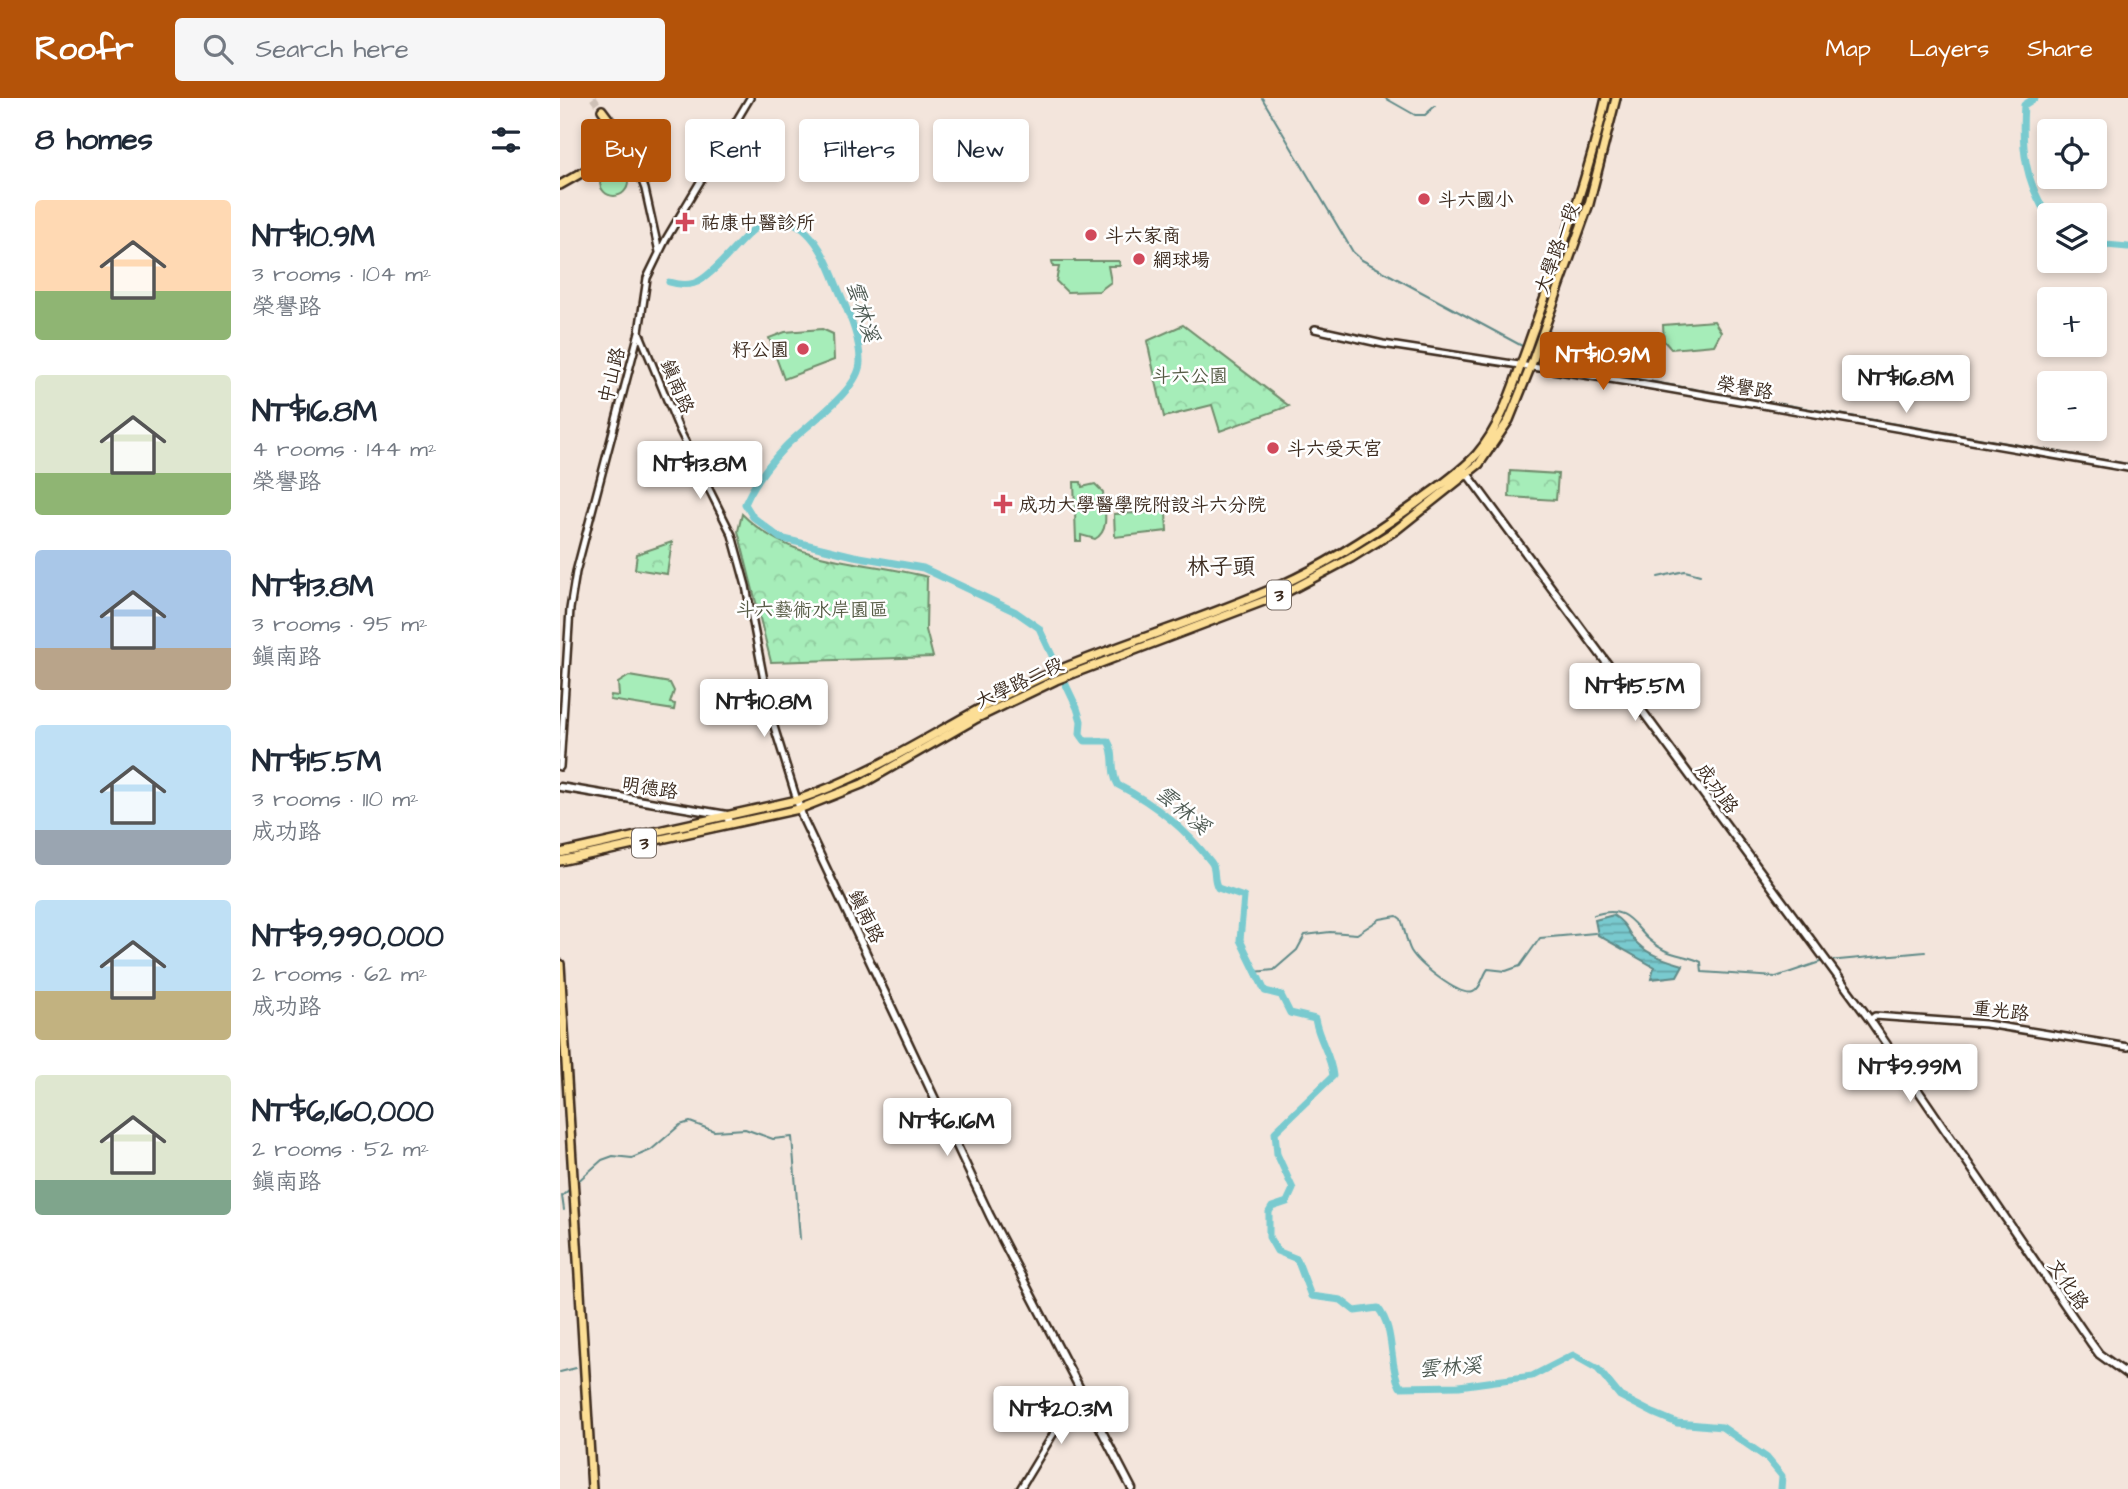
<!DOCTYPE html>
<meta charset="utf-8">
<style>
body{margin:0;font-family:"Architects Daughter","LXGW WenKai TC",sans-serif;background:#f6f6f7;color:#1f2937;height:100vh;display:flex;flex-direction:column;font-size:26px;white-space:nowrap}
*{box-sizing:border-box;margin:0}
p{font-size:23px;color:#747a83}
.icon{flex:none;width:38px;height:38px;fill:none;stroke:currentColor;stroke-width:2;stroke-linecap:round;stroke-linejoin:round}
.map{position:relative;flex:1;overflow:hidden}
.details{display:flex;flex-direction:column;background:#fff;width:560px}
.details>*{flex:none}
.hud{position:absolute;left:21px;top:21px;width:665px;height:63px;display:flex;gap:14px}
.fabs{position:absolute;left:1477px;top:21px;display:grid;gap:14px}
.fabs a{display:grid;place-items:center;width:70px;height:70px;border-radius:7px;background:#fff;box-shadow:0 4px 10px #0003;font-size:35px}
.price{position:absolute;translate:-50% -60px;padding:0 16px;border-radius:7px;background:#fff;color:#222;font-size:23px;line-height:46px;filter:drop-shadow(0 2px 4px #0008)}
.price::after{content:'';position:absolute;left:50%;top:42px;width:21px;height:16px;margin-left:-10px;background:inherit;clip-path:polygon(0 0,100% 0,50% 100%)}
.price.current{background:#b45309;color:#fff}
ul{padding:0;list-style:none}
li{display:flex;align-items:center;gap:21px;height:175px;padding:0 35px}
li span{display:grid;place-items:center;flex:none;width:196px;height:140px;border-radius:7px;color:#555}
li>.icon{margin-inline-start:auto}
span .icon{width:84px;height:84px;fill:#fffc;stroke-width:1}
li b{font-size:30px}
h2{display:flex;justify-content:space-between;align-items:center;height:84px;padding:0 35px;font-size:30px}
.tag{padding:0 24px;border-radius:7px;background:#fff;box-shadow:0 4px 10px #0003;font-size:24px;line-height:63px}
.tag.current{background:#b45309;color:#fff}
header{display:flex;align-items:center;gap:42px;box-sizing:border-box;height:98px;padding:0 35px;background:#b45309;color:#fff}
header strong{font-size:33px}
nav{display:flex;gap:38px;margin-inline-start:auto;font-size:24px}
.search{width:490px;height:63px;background:#f6f6f7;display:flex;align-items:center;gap:18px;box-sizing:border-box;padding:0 24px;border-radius:7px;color:#747a83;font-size:26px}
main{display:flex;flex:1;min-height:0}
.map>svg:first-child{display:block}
.green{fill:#a6edb9;stroke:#708c6c;stroke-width:2}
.forest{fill:url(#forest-crowns);stroke:#708c6c;stroke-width:2}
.water{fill:url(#water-rules);stroke:#608a88;stroke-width:2}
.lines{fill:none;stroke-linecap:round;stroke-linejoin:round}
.stream{stroke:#608a88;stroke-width:2}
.river{stroke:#79cacf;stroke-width:7}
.primary-tunnel{stroke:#cec0b6;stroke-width:7;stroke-dasharray:7 3.5;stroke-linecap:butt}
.tertiary-casing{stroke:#3b2a1e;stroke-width:10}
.secondary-casing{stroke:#3b2a1e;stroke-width:11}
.primary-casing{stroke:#3b2a1e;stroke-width:12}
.tertiary{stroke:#fff;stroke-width:5}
.secondary{stroke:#fff;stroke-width:6}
.primary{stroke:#fcde96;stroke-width:7}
.poi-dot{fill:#d1495b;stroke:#fff;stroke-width:2.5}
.labels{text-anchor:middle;stroke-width:5;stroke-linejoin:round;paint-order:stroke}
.shield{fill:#fff;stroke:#766a62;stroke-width:2}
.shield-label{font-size:18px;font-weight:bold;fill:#3b2a1e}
.poi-label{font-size:19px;fill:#3b2a1e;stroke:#fff;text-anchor:start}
.street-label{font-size:19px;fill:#3b2a1e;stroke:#fff}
.park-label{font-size:19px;fill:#565b45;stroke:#fff}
.water-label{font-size:21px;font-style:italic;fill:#4e5a53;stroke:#fff}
.quarter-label{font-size:23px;fill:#3b2a1e;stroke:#fff}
</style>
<header>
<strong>Roofr</strong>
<div class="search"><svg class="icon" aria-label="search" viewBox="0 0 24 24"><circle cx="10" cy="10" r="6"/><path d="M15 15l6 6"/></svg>Search here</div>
<nav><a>Map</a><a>Layers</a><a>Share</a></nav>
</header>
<main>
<section class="details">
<h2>8 homes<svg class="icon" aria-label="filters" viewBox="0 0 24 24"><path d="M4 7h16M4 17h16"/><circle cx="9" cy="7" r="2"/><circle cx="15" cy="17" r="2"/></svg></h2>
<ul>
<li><span style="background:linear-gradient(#ffd9b3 65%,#8fb573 0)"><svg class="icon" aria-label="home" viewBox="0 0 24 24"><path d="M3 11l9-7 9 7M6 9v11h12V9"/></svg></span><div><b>NT$10.9M</b><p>3 rooms · 104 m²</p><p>榮譽路</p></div></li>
<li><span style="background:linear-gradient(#dfe7d0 70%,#8fb573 0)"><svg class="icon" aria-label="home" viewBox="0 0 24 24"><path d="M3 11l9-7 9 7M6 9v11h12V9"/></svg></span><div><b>NT$16.8M</b><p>4 rooms · 144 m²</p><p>榮譽路</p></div></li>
<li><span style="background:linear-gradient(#a9c7e8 70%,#b9a48a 0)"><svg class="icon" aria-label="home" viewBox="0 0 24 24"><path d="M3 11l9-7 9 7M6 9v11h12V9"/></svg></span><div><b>NT$13.8M</b><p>3 rooms · 95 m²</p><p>鎮南路</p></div></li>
<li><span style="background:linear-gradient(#bfe0f5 75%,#9aa5b1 0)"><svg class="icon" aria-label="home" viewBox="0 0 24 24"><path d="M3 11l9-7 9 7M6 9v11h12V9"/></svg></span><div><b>NT$15.5M</b><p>3 rooms · 110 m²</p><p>成功路</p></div></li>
<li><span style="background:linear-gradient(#bfe0f5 65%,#c2b280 0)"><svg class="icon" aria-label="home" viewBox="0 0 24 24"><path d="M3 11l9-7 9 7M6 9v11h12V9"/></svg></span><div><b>NT$9,990,000</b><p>2 rooms · 62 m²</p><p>成功路</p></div></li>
<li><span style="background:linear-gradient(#dfe7d0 75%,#7fa58c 0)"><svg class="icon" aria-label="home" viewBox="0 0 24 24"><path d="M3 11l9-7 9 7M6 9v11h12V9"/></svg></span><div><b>NT$6,160,000</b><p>2 rooms · 52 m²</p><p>鎮南路</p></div></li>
</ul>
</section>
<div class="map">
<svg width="1568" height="1391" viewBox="0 0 1568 1391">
<defs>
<pattern id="forest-crowns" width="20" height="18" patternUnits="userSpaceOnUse" patternTransform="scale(1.75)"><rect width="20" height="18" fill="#a6edb9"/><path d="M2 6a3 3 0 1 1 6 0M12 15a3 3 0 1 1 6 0" fill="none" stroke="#90cb9f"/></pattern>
<pattern id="water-rules" width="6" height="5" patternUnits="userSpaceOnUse" patternTransform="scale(1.75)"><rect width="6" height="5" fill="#79cacf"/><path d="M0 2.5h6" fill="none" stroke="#64a4a7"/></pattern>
</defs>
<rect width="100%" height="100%" fill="#f3e5dc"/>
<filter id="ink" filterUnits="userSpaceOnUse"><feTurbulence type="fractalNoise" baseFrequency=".0143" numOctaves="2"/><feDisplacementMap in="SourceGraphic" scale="14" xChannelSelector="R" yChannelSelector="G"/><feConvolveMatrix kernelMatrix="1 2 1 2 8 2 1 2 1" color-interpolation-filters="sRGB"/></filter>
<g filter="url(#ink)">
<path class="green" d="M40 84a14 14 0 1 1 28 0a14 14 0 1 1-28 0Z
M492 163H559L560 168H548L551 184 539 193 507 194 496 183 499 169H493Z
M1154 223 1161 234 1154 247 1111 251 1104 243 1103 227Z
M262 231 273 236 274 262 224 281 209 240 225 234Z
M514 384H521L522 389 535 386 543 394C544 410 551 432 535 441L521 437V443H516Z
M606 414 607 433 555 439 554 416Z
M69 578 110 585 114 593 110 605 115 606 114 612 50 602 51 597 59 598 58 585Z"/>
<path class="forest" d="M623 227 729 308 660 333 652 307 604 319 587 243Z
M950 373 998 376 996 402 949 399Z
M182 416C234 468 301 461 367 479L366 532 373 559 211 564 178 433Z
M112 444 107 476 75 471 77 456Z"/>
<path class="water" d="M1053 817C1069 827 1067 836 1078 846 1090 858 1107 862 1123 867L1117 878 1091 881 1094 869 1038 837 1035 822Z"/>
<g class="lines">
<path class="stream" d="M702 0 793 154 802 162 964 249
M825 0 855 17H865L875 8
M978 257 1001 268 1568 366
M1098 479 1125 473 1140 477
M1034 817C1075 804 1072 836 1104 852 1116 858 1129 858 1141 864L1142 874 1216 879 1263 863
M1268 863 1365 854
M694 874 714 872 737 852 745 837 770 834 797 836 820 821 837 818 841 821C845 831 846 844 851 853 859 866 899 899 913 894 921 891 923 877 928 871L946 873 960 868 980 840 1035 835
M16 1085 42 1062 53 1058 72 1060 91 1052 120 1027 130 1024 154 1033 185 1031 213 1041 232 1039 240 1141
M4 1112 2 1098 12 1089
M0 1274 16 1270"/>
<path class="river" d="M1475 0 1464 7C1461 50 1465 84 1489 120
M1535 146 1568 149
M109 184C119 187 132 188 141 182 167 165 181 135 213 118 246 123 261 148 273 178 283 205 300 234 300 263 301 292 243 329 224 350 209 366 194 385 185 406L193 419 220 440 294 458 363 470 456 514 479 530 517 610 521 623 520 636 525 643H548C557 658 549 672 558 687 595 706 626 731 651 764 657 771 652 781 658 790L684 799 680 842 705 893 721 897 730 915 755 921C759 943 771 957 773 978L715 1034 717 1056 733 1091 727 1104 712 1109 709 1114V1139L717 1153 737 1161 751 1198 781 1202 795 1213 818 1210C836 1232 828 1265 840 1289L899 1288 972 1278 1013 1257 1038 1271 1060 1298 1093 1315 1117 1325 1162 1329 1207 1360 1222 1378 1221 1391"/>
<path class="primary-tunnel" d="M33 0 42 12"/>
<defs>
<path id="tertiary" d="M69 48 85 91 99 154
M755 231 823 246 1069 284 1568 370
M79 234 119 331 172 437 186 488 211 619 237 702
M0 669 10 511 16 474 79 234 87 180 106 141 190 0
M1310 922 1315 918 1426 926 1568 949
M460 1391 520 1292"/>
<path id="secondary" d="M906 374 1310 922 1531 1245 1539 1256 1568 1277
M0 689 167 717 169 725
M237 702 243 721 430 1118 572 1391"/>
<path id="primary" d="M0 87 69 48 42 12
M0 755 237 702C327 672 402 614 489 576 565 544 645 521 721 487 768 466 812 437 854 407 875 391 899 376 917 356 943 326 954 284 968 247 997 165 1027 85 1046 0
M0 763 239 711 302 686 417 620 496 582 725 495 791 460 836 432 919 366 949 322 970 270 1029 106 1056 0
M0 866 32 1391"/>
</defs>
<use href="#tertiary" class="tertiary-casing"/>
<use href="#secondary" class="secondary-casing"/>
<use href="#primary" class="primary-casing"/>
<use href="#tertiary" class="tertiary"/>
<use href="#secondary" class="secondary"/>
<use href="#primary" class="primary"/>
</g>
</g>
<g class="poi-dot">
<circle cx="864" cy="101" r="7"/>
<path d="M121.5 113.5h7v7h7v7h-7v7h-7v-7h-7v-7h7z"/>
<circle cx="531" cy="137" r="7"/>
<circle cx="579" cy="161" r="7"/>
<circle cx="243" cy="251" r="7"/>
<circle cx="713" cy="350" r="7"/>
<path d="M439.5 395.5h7v7h7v7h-7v7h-7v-7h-7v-7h7z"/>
</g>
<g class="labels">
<g class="shield">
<rect x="707" y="482.5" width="24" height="29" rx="5"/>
<rect x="72" y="730.5" width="24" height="29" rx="5"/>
</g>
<g class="shield-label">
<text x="719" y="503">3</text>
<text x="84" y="751">3</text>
</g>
<g class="poi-label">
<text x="878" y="108">斗六國小</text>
<text x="141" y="131">祐康中醫診所</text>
<text x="545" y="144">斗六家商</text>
<text x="593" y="168">網球場</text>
<text x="229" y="258" text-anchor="end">籽公園</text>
<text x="727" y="357">斗六受天宮</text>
<text x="459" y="413">成功大學醫學院附設斗六分院</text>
</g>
<g class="street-label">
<text transform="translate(996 150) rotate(-70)" y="7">大學路一段</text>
<text transform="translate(51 277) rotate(-76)" y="7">中山路</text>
<text transform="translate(118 288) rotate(67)" y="7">鎮南路</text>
<text transform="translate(1185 289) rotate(10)" y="7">榮譽路</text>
<text transform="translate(459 584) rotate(-25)" y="7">大學路二段</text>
<text transform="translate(90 689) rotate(9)" y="7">明德路</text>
<text transform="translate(1158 690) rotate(54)" y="7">成功路</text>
<text transform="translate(307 818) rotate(65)" y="7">鎮南路</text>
<text transform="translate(1441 912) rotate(7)" y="7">重光路</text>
<text transform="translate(1509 1186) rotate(56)" y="7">文化路</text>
</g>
<g class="park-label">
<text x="630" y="284">斗六公園</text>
<text x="252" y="518">斗六藝術水岸園區</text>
</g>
<g class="water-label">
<text transform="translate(303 213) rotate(72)" y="7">雲林溪</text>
<text transform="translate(623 712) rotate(40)" y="7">雲林溪</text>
<text transform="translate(890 1269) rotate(-4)" y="7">雲林溪</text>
</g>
<g class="quarter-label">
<text x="661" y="476">林子頭</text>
</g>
</g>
</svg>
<div class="fabs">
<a><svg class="icon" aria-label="locate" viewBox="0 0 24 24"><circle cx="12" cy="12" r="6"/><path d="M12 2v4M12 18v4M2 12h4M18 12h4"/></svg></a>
<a><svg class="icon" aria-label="layers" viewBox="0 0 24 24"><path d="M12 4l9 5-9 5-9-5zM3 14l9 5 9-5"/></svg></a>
<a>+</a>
<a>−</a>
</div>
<b class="price current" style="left:1043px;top:294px">NT$10.9M</b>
<b class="price" style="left:1346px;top:317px">NT$16.8M</b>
<b class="price" style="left:140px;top:403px">NT$13.8M</b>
<b class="price" style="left:1075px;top:625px">NT$15.5M</b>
<b class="price" style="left:204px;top:641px">NT$10.8M</b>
<b class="price" style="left:1350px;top:1006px">NT$9.99M</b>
<b class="price" style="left:387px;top:1060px">NT$6.16M</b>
<b class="price" style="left:501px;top:1348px">NT$20.3M</b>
<div class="hud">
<a class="tag current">Buy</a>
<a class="tag">Rent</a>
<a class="tag">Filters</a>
<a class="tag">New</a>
</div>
</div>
</main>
